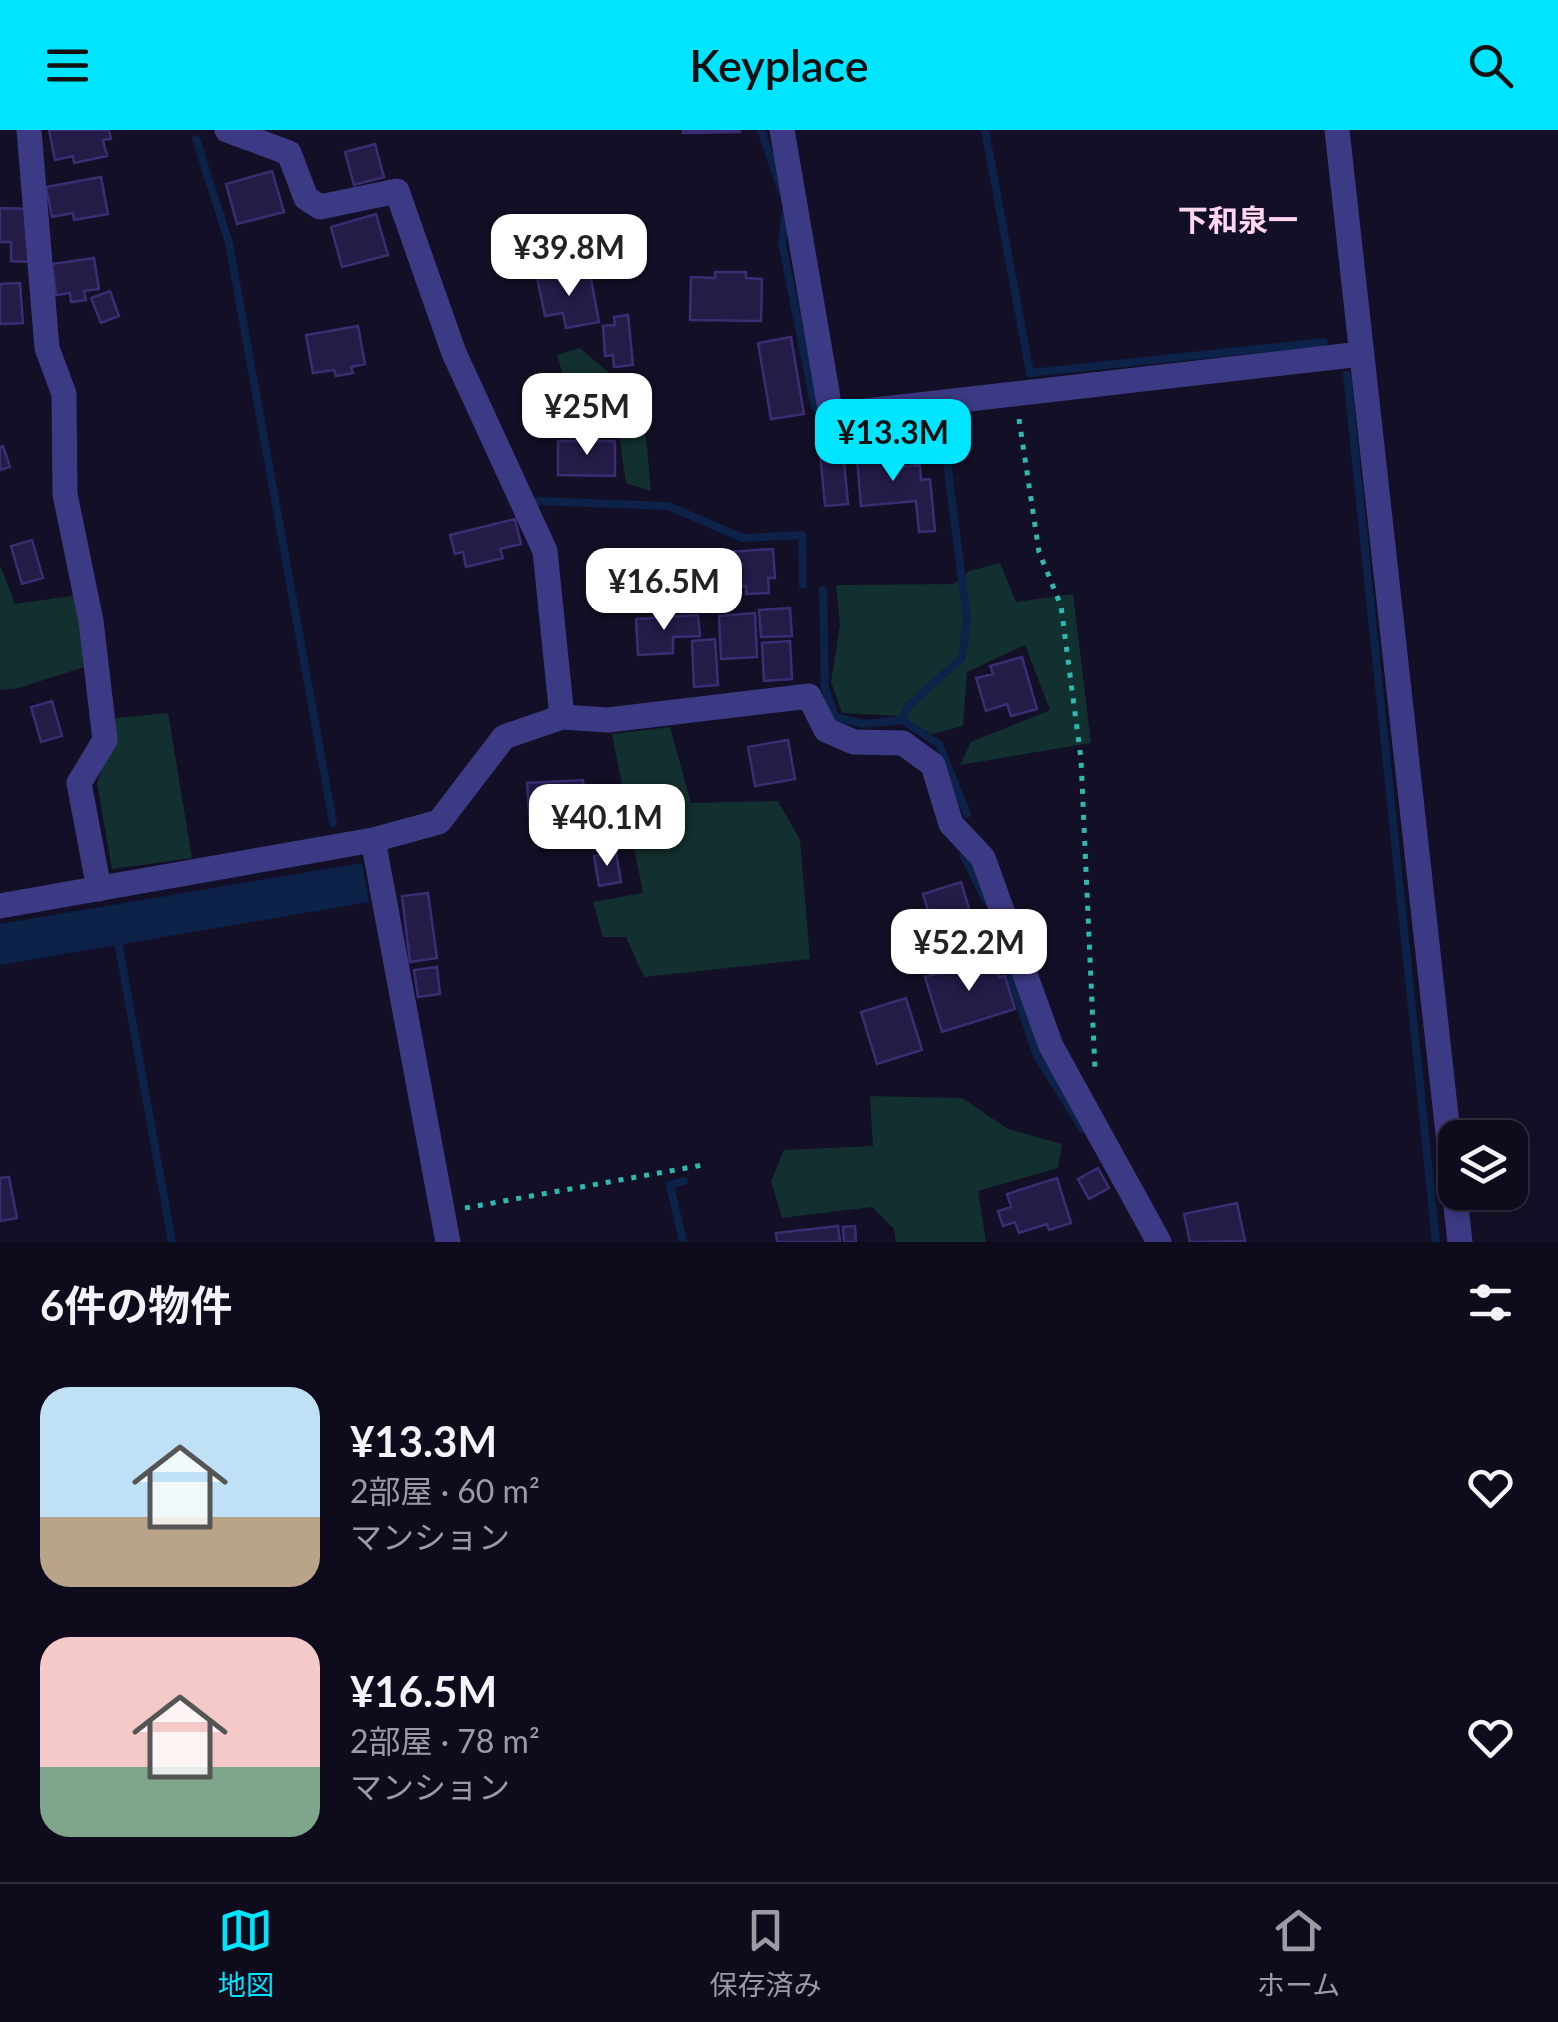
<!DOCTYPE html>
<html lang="ja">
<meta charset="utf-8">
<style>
body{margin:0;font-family:Lato,"Noto Sans JP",sans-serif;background:#1c1929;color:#f1f3f6;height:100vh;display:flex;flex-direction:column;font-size:38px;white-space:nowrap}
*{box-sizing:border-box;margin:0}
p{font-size:32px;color:#9b9ba3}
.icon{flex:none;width:55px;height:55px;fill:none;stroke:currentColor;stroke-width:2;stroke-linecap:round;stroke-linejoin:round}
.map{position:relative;height:1112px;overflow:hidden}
.side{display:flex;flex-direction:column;background:#0e0b1c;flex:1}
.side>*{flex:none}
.tools{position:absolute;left:1438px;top:990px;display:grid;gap:20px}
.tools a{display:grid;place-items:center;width:90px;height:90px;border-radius:20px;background:#0e0b1c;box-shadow:0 5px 15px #0003,0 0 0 2px #2e2b3b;font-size:50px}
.price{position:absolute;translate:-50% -85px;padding:0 22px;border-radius:20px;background:#fff;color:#222;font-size:32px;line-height:65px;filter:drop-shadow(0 2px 5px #0008)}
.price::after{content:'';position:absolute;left:50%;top:60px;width:30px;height:22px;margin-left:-15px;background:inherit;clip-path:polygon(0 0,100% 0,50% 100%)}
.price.current{background:#00e5ff;color:#111}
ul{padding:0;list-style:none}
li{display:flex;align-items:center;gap:30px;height:250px;padding:0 40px}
li span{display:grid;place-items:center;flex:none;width:280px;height:200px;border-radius:30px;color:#555}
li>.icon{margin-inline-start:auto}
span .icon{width:120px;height:120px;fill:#fffc;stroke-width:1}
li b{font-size:42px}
h2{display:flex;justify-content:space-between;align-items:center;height:120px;padding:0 40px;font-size:42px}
header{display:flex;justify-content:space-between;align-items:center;height:130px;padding:0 40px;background:#00e5ff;color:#111;font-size:45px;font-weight:600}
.dock{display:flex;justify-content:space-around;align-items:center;height:140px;border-top:2px solid #2e2b3b;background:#0e0b1c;font-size:28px;color:#9b9ba3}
.dock a{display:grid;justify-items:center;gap:5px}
.dock .current{color:#00e5ff}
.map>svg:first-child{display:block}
.green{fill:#12302f}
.water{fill:#0c2248}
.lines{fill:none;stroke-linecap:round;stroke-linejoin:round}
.stream{stroke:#0c2248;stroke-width:8}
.building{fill:#241b47;stroke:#3b2d73;stroke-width:2.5}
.path{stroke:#2fb8b0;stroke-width:5;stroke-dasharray:5 8;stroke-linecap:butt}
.street{stroke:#3d3a85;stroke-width:25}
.labels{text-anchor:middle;stroke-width:10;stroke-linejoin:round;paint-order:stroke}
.neighbourhood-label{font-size:30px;font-weight:bold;fill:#ffd6f0;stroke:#130f26}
</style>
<header><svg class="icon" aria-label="menu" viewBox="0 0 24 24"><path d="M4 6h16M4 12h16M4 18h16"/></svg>Keyplace<svg class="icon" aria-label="search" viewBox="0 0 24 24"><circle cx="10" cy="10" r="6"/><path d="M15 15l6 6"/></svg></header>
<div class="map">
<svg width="1558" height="1112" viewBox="0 0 1558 1112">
<rect width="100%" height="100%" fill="#130f26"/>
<path class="green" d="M580 218 616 249 641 253 651 361 626 353 618 299 577 292 557 225Z
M1000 433 1016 472 1073 464 1091 613 960 635 971 612 1050 580 1025 515 967 542 963 596 932 604 900 586 842 583 831 552 840 495 836 455 954 454 969 441Z
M0 435 15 474 78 465 87 536 19 558 0 560Z
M168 583 192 728 112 739 97 654 116 588Z
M670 597 691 673 778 671 800 710 810 829 644 847 626 807H603L593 772 643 763 612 604Z
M870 966 962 968 1008 999 1062 1014 1058 1038 978 1061 986 1112H896L894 1099 872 1077 782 1088 771 1051 784 1020 873 1016Z"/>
<path class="water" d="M362 733 369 772 0 835V794Z"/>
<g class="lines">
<path class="stream" d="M761 0 782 62
M985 0 1030 243 1324 212
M196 9 229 113 333 693
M786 80 782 113 814 274 831 303 942 294 967 488 962 528 909 575 902 590 939 614 967 684
M1347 245 1436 1112
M536 371 668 376 743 408 802 405 803 455
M823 460 825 558 835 587 864 594 902 590
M964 726 986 771
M992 789 1037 926 1083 999
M117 806 172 1112
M683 1112 670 1055 684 1051"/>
</g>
<path class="building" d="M49 0H109L111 9 103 10 107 26 74 33 73 26 55 30Z
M683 0H740V2L683 3Z
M375 14 384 47 354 55 345 22Z
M272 41 284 82 237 94 226 54Z
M101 47 108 84 74 90 73 83 52 87 46 57Z
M0 78 30 79 29 132 11 131V112H0Z
M376 84 388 125 342 137 331 97Z
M94 128 99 159 84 161 86 170 71 172 70 163 56 165 52 134Z
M715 142H746V148L762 149 761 191 690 190 691 147 715 148Z
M559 143 560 149 590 144 599 192 566 198 563 183 545 186 537 147Z
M20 153 23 193 0 194V154Z
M110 161 119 186 101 193 91 168Z
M628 185 633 235 614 237 613 225 605 226 603 196 615 195 614 187Z
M358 196 365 234 351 237 353 243 336 246 334 240 313 243 306 205Z
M791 207 804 284 771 289 758 213Z
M558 311H615V346L558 345Z
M886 313 888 338 920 335 921 350 930 349 935 401 919 402 916 371 861 376 856 316Z
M3 316 10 337 0 340V317Z
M843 320 848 374 825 376 820 322Z
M515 389 521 414 500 419 503 428 466 437 463 422 455 424 450 405Z
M32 410 43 448 22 454 11 416Z
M773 419 775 448H768L769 463 746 464V456L730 457 728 422Z
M790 478 792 506 761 507 759 480Z
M755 483 757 527 721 529 719 486Z
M698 485 700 506 673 507V523L638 525 636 489Z
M715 509 718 555 694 557 692 511Z
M790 511 792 549 764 551 762 513Z
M1022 527 1037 579 1011 586 1007 574 986 581 976 548 993 544 990 536Z
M52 571 62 606 41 612 31 577Z
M788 610 795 649 755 656 748 617Z
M583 650 586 691 530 694 527 653Z
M616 722 621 752 599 756 594 726Z
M961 752 971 785 933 797 923 764Z
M428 763 437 828 410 832 402 766Z
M992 826 999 847 1005 846 1015 879 942 902 925 847Z
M437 837 440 864 418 867 414 840Z
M906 868 922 920 877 934 861 882Z
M1098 1038 1109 1058 1089 1069 1078 1049Z
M9 1047 17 1088 0 1091V1048Z
M1057 1048 1071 1093 1049 1100 1047 1094 1019 1103 1015 1092 1003 1096 998 1081 1011 1077 1007 1064Z
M1237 1073 1245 1111 1190 1112 1184 1084Z
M838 1096 840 1112H777L776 1103Z
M855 1096 856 1112H844L843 1097Z"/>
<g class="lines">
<path class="path" d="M1019 289 1039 422 1061 476 1081 629 1095 940
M465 1078 703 1035"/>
<path class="street" d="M29 0 47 218 64 264 65 364 91 491 105 610 79 653 99 759
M227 0 289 23 306 68 320 77 397 61 454 223 545 421 562 587
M782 0 831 285 1361 224
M1337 0 1460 1112
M373 710 448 1112
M0 776 373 710 439 692 504 607 562 587 608 590 809 566 826 600 854 612 903 613 933 635 951 694 983 728 1051 916 1159 1112"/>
</g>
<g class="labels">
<g class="neighbourhood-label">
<text x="1238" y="101">下和泉一</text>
</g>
</g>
</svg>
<div class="tools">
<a><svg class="icon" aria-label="layers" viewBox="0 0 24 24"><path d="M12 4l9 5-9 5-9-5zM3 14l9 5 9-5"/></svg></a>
</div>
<b class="price" style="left:569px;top:169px">¥39.8M</b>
<b class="price" style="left:587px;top:328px">¥25M</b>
<b class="price current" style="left:893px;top:354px">¥13.3M</b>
<b class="price" style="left:664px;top:503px">¥16.5M</b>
<b class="price" style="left:607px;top:739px">¥40.1M</b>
<b class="price" style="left:969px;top:864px">¥52.2M</b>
</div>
<section class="side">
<h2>6件の物件<svg class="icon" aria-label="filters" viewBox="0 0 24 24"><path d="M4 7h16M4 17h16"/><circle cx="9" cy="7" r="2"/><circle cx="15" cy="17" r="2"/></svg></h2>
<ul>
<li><span style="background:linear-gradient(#bfe0f5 65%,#b9a48a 0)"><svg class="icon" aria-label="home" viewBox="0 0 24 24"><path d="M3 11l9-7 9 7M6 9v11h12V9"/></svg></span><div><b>¥13.3M</b><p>2部屋 · 60 m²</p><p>マンション</p></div><svg class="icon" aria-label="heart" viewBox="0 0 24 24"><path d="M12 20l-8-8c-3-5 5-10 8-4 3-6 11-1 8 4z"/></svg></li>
<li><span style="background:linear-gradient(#f6c9c9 65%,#7fa58c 0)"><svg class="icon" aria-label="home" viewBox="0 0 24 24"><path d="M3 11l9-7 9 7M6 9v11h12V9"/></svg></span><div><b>¥16.5M</b><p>2部屋 · 78 m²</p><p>マンション</p></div><svg class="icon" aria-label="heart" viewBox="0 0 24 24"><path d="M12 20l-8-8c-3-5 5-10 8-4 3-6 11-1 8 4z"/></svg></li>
</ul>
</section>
<nav class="dock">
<a class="current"><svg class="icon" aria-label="map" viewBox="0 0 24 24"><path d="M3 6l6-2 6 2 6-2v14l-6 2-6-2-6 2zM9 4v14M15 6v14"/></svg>地図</a>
<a><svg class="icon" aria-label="saved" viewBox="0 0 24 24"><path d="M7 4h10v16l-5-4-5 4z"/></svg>保存済み</a>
<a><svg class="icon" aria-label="home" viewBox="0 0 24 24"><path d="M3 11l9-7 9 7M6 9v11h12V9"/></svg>ホーム</a>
</nav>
